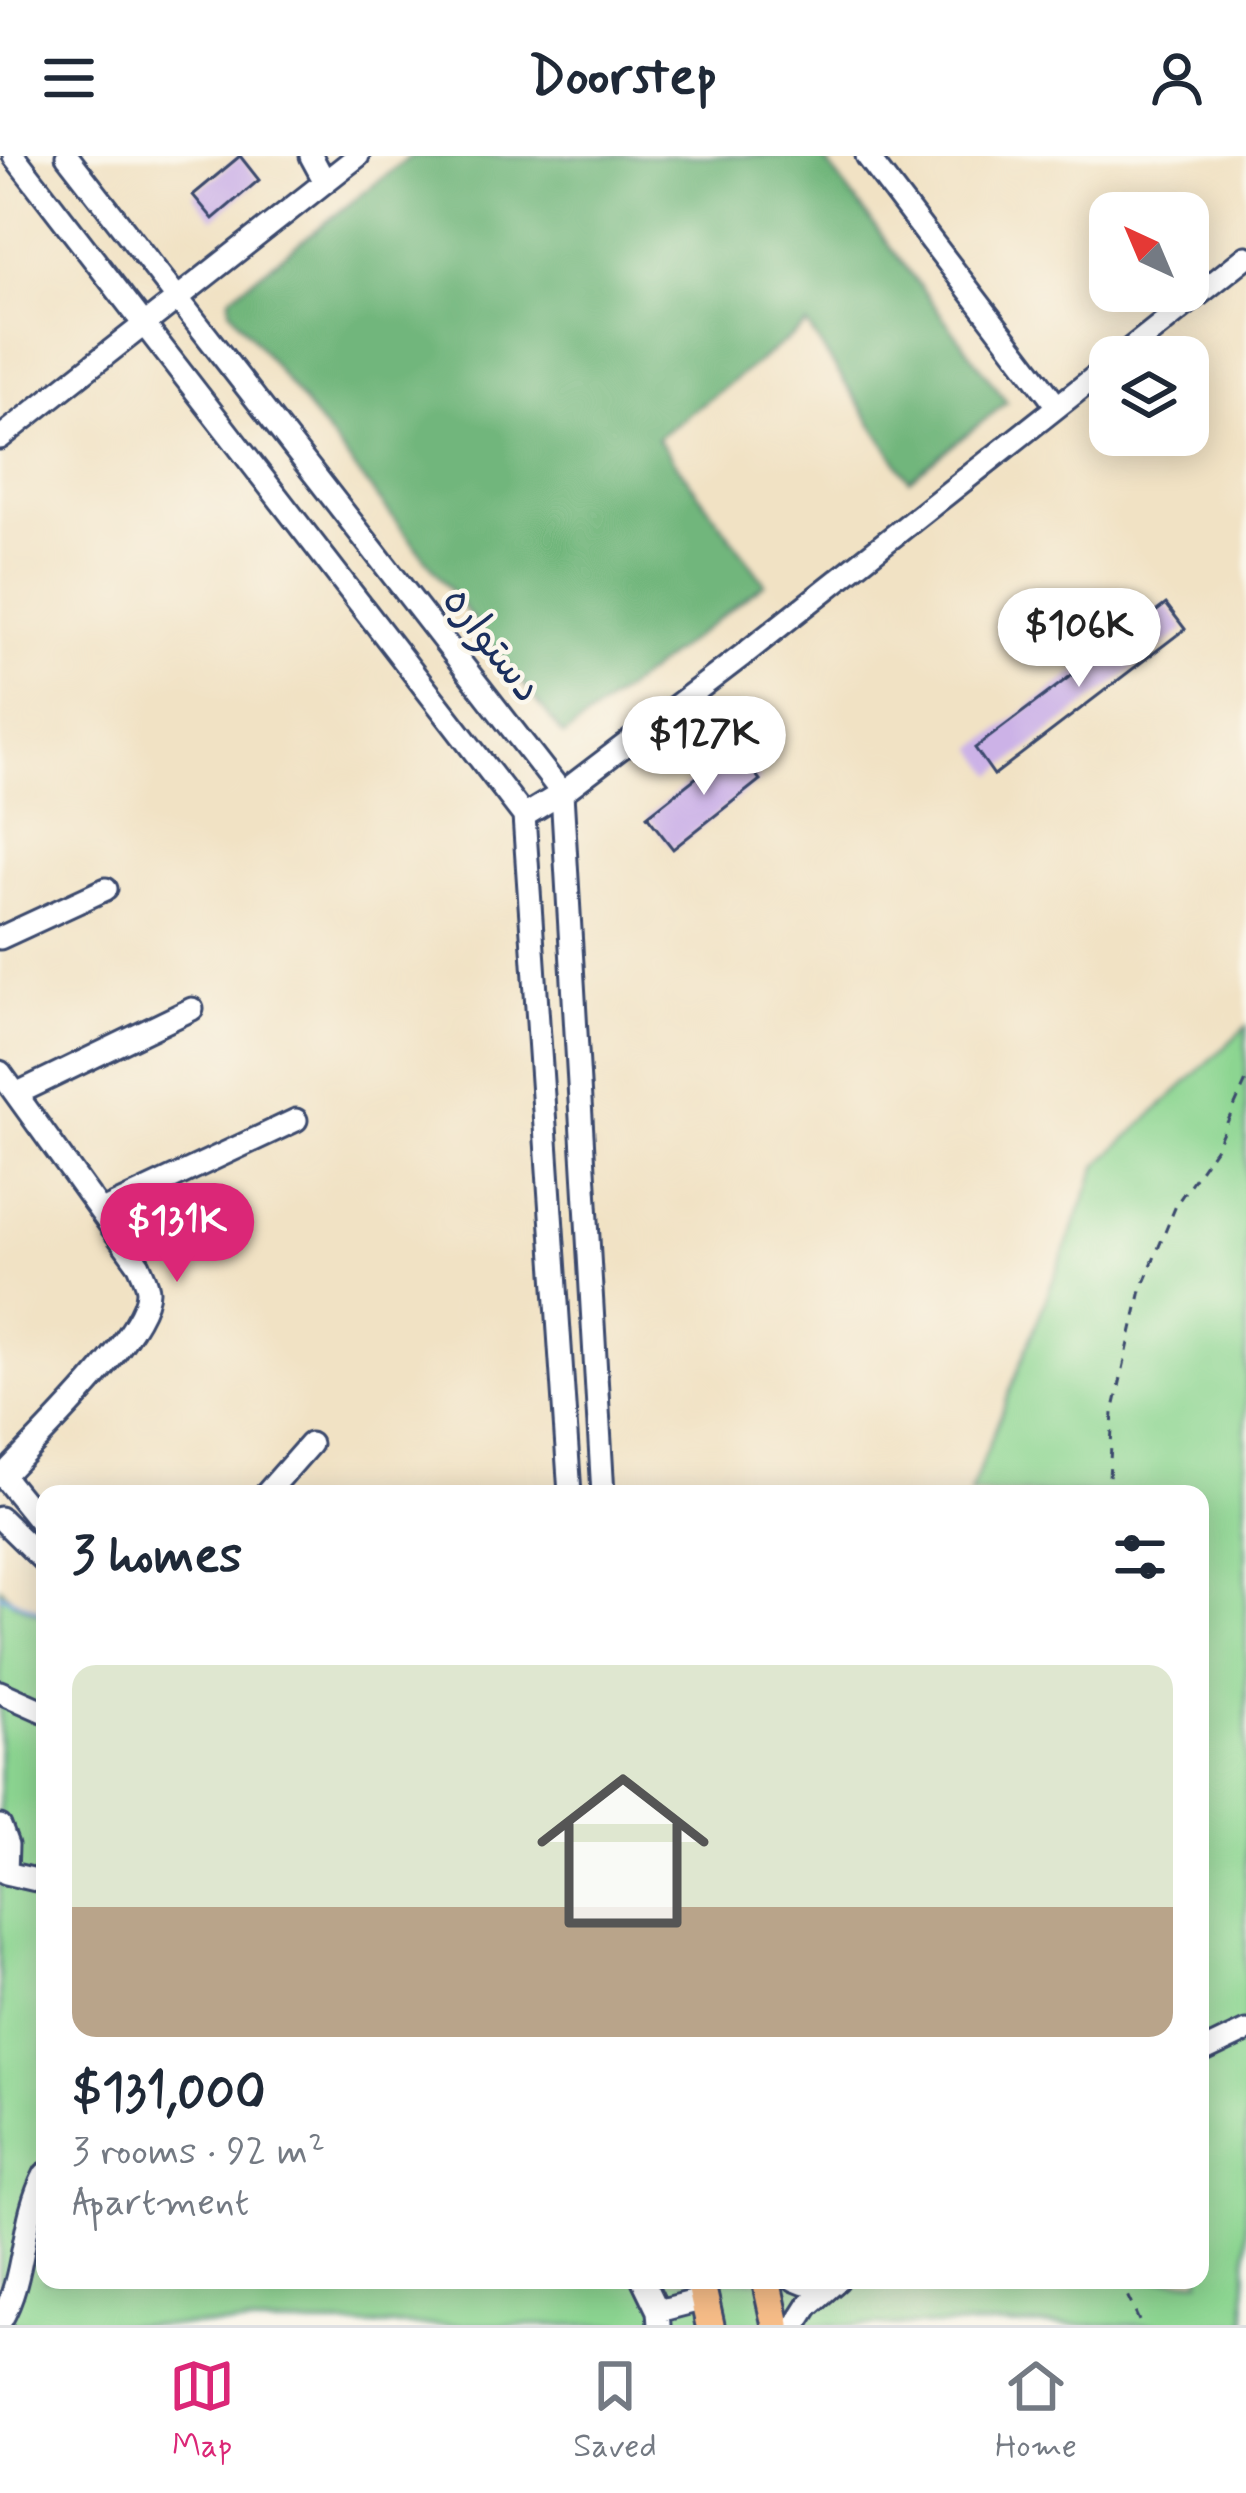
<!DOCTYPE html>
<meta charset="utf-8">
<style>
body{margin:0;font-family:Mynerve,"Playpen Sans Arabic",sans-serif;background:#f6f6f7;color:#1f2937;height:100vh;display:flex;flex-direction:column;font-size:45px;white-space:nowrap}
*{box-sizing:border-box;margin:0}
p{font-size:39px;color:#747a83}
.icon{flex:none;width:66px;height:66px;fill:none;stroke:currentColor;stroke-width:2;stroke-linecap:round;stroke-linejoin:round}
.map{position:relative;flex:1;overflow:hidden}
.drawer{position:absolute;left:36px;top:1329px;width:1173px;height:804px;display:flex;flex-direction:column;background:#fff;border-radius:24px;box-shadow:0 6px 30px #0003}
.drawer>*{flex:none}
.needle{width:78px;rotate:316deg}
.fabs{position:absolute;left:1089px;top:36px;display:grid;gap:24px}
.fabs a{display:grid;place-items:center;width:120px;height:120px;border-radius:24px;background:#fff;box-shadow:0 6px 30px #0003;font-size:60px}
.price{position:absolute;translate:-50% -102px;padding:0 27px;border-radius:42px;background:#fff;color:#222;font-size:39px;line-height:78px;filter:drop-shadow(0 3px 6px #0008)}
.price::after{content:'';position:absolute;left:50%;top:72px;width:36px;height:27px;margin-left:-18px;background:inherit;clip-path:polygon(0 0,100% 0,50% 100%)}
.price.active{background:#db2777;color:#fff}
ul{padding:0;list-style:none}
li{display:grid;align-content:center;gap:24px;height:636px;padding:0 36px}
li+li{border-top:3px solid #e0e1e3}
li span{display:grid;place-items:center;height:372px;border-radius:24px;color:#555}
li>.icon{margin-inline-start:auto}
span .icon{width:216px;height:216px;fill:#fffc;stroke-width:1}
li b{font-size:51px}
h2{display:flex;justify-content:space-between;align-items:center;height:144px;padding:0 36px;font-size:51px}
header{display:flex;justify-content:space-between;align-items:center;height:156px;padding:0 36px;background:#fff;font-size:54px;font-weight:800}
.dock{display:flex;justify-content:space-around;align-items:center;height:168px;border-top:3px solid #e0e1e3;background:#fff;font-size:33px;color:#747a83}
.dock a{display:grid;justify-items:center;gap:6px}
.dock .active{color:#db2777}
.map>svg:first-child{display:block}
.green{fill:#8cd591;stroke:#548278;stroke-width:3}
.forest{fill:#71b67b;stroke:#46726c;stroke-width:3}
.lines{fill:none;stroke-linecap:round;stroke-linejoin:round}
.stream{stroke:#6ea0d9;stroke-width:4.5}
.building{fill:#ccb2e7}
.minor-casing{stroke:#3b4a6d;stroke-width:27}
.major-casing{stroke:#3b4a6d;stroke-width:33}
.path{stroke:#3b4a6d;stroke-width:3;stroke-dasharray:9 9;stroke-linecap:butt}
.minor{stroke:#fff;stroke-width:21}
.major{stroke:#f7bd88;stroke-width:27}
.labels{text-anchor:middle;stroke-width:9;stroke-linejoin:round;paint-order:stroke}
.street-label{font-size:42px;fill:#1b2f5e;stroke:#fbf7ec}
</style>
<header><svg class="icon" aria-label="menu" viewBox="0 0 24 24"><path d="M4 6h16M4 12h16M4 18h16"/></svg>Doorstep<svg class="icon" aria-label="person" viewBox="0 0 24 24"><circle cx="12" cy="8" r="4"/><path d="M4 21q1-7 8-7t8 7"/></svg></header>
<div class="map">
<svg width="1246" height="2169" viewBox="0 0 1246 2169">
<rect width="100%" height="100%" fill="#fbf7ec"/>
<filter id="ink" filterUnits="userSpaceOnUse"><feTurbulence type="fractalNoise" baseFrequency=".00833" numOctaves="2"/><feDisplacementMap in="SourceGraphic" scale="24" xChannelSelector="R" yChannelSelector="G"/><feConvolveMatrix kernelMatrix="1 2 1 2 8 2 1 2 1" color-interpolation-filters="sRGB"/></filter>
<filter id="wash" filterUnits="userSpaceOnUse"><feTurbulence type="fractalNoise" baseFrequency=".004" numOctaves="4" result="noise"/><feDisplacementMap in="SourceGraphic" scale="48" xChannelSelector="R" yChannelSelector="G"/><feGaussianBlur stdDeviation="2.7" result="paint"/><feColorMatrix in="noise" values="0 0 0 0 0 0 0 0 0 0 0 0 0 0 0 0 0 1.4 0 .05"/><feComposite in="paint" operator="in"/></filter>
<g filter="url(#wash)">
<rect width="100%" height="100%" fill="#f1e2c4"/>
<path class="green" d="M1246 871V2169H0V1431L15 1447 45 1461V2124H1200V1338H970L1098 1009Z"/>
<path class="forest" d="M411 0H822L1007 246 909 324 807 169 657 282 765 427 564 580 230 153V141Z"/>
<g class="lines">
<path class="stream" d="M0 1438 45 1457"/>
</g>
<g id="blocks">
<path class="building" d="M240 0 259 24 213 63 193 39Z
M1166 448 1185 473 994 619 975 592Z
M735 591 760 624 673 693 647 660Z"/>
</g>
</g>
<g filter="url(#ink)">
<use href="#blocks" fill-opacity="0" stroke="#3b4a6d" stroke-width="3"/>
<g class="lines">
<defs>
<path id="minor" d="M14 0 524 660 570 1338
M67 0 562 637 603 1338
M311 0 325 26
M867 0 1057 250
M1120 201 1246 101
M0 282 358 0
M524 660 562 637 743 499 1110 209
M0 782 106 733
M0 916 139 1109C142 1117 148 1127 148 1135 148 1177 35 1285 3 1320L45 1372
M16 938 192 853
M102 1055 296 964
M266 1338 310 1288
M0 1362 45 1406
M0 1536 45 1556
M0 1670 7 1689 6 1717 45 1726
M1200 1897 1246 1875
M643 2124 658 2155 659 2169
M795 2124 805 2128 816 2124
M658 2155 704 2143
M0 2166C27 2120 20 2065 45 2018
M796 2169 808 2150 838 2124"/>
<path id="major" d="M700 2124 710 2169
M766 2124 776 2169"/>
</defs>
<use href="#minor" class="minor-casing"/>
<use href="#major" class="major-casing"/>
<path class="path" d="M1108 1338 1113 1257 1141 1134 1177 1047 1215 993 1246 925
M1120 2124 1141 2169"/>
<use href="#minor" class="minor"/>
<use href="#major" class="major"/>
</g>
</g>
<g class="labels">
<g class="street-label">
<text transform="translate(494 487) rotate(52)" y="15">دستواره</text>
</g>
</g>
</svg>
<div class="fabs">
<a><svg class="needle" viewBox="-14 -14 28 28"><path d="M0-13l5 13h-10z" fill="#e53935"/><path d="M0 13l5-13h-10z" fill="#747a83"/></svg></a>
<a><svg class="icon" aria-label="layers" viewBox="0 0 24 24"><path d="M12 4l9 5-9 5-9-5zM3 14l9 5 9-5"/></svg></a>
</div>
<b class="price" style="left:1079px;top:534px">$106K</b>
<b class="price" style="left:704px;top:642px">$127K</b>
<b class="price active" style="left:177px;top:1129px">$131K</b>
<section class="drawer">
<h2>3 homes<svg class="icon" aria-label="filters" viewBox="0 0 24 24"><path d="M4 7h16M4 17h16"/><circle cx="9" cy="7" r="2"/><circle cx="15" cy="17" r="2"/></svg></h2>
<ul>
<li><span style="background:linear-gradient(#dfe7d0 65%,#b9a48a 0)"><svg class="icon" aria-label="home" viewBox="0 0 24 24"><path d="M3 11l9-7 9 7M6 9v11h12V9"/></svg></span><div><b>$131,000</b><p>3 rooms · 92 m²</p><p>Apartment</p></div></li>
</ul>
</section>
</div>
<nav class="dock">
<a class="active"><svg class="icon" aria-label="map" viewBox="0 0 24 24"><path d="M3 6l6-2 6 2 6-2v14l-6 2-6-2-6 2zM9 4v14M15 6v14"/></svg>Map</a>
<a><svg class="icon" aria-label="saved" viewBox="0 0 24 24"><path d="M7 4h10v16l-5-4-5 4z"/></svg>Saved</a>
<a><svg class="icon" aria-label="home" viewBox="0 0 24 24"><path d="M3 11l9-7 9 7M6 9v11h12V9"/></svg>Home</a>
</nav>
